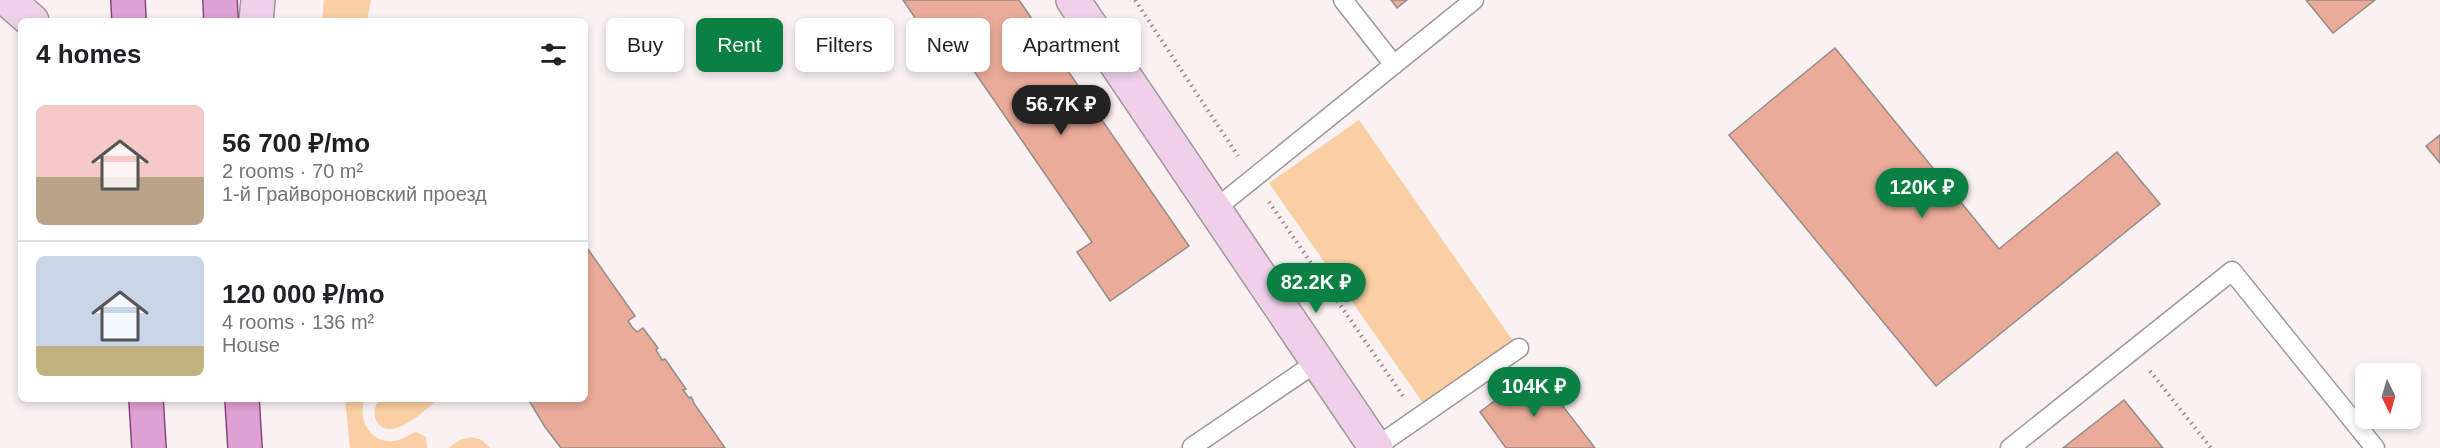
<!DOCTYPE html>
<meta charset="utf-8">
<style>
body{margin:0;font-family:Arial,sans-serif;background:#f6f6f6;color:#202124;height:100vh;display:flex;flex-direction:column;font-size:22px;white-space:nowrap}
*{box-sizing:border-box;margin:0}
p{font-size:20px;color:#757577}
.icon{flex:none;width:33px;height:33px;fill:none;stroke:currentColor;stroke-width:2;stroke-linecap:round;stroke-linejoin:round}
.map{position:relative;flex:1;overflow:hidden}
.details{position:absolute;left:18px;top:18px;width:570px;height:384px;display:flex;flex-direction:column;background:#fff;border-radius:9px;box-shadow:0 3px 9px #0003}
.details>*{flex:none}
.top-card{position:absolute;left:606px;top:18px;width:570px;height:54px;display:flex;gap:12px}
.needle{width:39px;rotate:175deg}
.tools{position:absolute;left:2355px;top:363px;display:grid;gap:12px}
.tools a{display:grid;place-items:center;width:66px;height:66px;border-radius:9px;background:#fff;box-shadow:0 3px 9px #0003;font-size:30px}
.price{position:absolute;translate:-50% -51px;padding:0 14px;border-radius:21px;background:#0b8043;color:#fff;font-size:20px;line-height:39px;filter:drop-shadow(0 2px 3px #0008)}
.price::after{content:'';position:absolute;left:50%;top:36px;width:18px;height:14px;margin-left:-9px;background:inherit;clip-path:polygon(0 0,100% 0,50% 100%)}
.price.on{background:#222;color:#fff}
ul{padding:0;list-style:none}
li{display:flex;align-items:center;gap:18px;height:150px;padding:0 18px}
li+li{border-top:2px solid #e0e0e0}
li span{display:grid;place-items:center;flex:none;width:168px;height:120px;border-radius:9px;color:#555}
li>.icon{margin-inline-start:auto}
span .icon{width:72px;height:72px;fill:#fffc;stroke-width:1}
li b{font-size:26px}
h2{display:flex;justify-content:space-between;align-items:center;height:72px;padding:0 18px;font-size:26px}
.tag{padding:0 21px;border-radius:9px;background:#fff;box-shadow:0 3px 9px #0003;font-size:21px;line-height:54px}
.tag.on{background:#0b8043;color:#fff}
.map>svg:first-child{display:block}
.green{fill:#f9cfa3}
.building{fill:#ebab99;stroke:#948d8b;stroke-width:1.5}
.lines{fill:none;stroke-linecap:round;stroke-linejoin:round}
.service-casing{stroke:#9f9799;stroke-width:21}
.secondary-casing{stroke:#9f9799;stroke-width:36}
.primary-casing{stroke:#8b477f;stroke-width:36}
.path{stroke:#8f898a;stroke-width:4;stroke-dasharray:1.5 4.5;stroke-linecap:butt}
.service{stroke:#fff;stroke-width:18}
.secondary{stroke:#efd0e9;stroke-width:33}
.primary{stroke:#dfa0d4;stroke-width:33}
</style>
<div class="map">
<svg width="2440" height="448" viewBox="0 0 2440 448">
<rect width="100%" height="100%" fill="#faf1f3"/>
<path class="green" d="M324 0H371L367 21H322Z
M1359 120 1513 341 1423 403 1269 183Z
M345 399H365C357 419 370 444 394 441 402 440 408 435 416 432L426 437 427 448H350Z
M380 399H439C427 408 411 424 396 428 377 434 368 412 380 399Z
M471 437 482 440 490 448H448L460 440Z"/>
<path class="building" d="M903 0H1019L1189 246 1110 301 1077 252 1092 242 947 32 932 43Z
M1391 0H1407L1397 8Z
M2306 0H2375L2333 33Z
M1835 48 1999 249 2117 152 2160 204 1936 386 1729 135Z
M2440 135V163L2426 146Z
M585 245 635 316 628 321 632 327 637 332 643 328 658 348 656 350 662 360 665 359 686 389 683 390 689 398 691 397 693 400V402L725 448H561L545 427 528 399H585Z
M1535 370 1595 448H1506L1480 412Z
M2124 400 2163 448H2063Z"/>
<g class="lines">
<defs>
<path id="service" d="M1343 0 1394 65
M1214 210 1474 0
M1192 447 1317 362
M1376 447 1519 348
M2010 448 2232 271 2375 448"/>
<path id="secondary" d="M8 0 32 21
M1073 0 1376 448
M256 21 258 0"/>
<path id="primary" d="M128 0 129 21
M220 0 221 21
M146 399 149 448
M242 399 245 448"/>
</defs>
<use href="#service" class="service-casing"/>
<use href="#secondary" class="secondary-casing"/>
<use href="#primary" class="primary-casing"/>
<path class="path" d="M1135 0 1238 156
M1269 202 1403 396
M2150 371 2211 448"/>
<use href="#service" class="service"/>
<use href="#secondary" class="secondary"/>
<use href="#primary" class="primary"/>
</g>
</svg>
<div class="tools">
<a><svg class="needle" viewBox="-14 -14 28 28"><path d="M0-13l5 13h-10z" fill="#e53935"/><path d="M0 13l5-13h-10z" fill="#757577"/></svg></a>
</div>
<b class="price on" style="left:1061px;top:136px">56.7K ₽</b>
<b class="price" style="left:1922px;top:219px">120K ₽</b>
<b class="price" style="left:1316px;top:314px">82.2K ₽</b>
<b class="price" style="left:1534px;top:418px">104K ₽</b>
<div class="top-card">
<a class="tag">Buy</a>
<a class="tag on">Rent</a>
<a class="tag">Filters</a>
<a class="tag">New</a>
<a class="tag">Apartment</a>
</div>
<section class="details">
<h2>4 homes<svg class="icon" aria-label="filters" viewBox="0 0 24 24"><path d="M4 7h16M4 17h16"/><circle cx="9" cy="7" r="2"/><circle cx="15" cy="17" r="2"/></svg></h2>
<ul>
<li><span style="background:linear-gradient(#f6c9c9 60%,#b9a48a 0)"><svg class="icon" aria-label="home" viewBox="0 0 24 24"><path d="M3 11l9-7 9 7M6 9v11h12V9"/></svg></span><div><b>56 700 ₽/mo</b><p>2 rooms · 70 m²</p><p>1-й Грайвороновский проезд</p></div></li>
<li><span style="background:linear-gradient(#c9d6e8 75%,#c2b280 0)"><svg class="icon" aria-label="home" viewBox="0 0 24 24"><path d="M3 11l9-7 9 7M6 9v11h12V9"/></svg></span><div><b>120 000 ₽/mo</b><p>4 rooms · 136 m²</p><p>House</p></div></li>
</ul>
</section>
</div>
